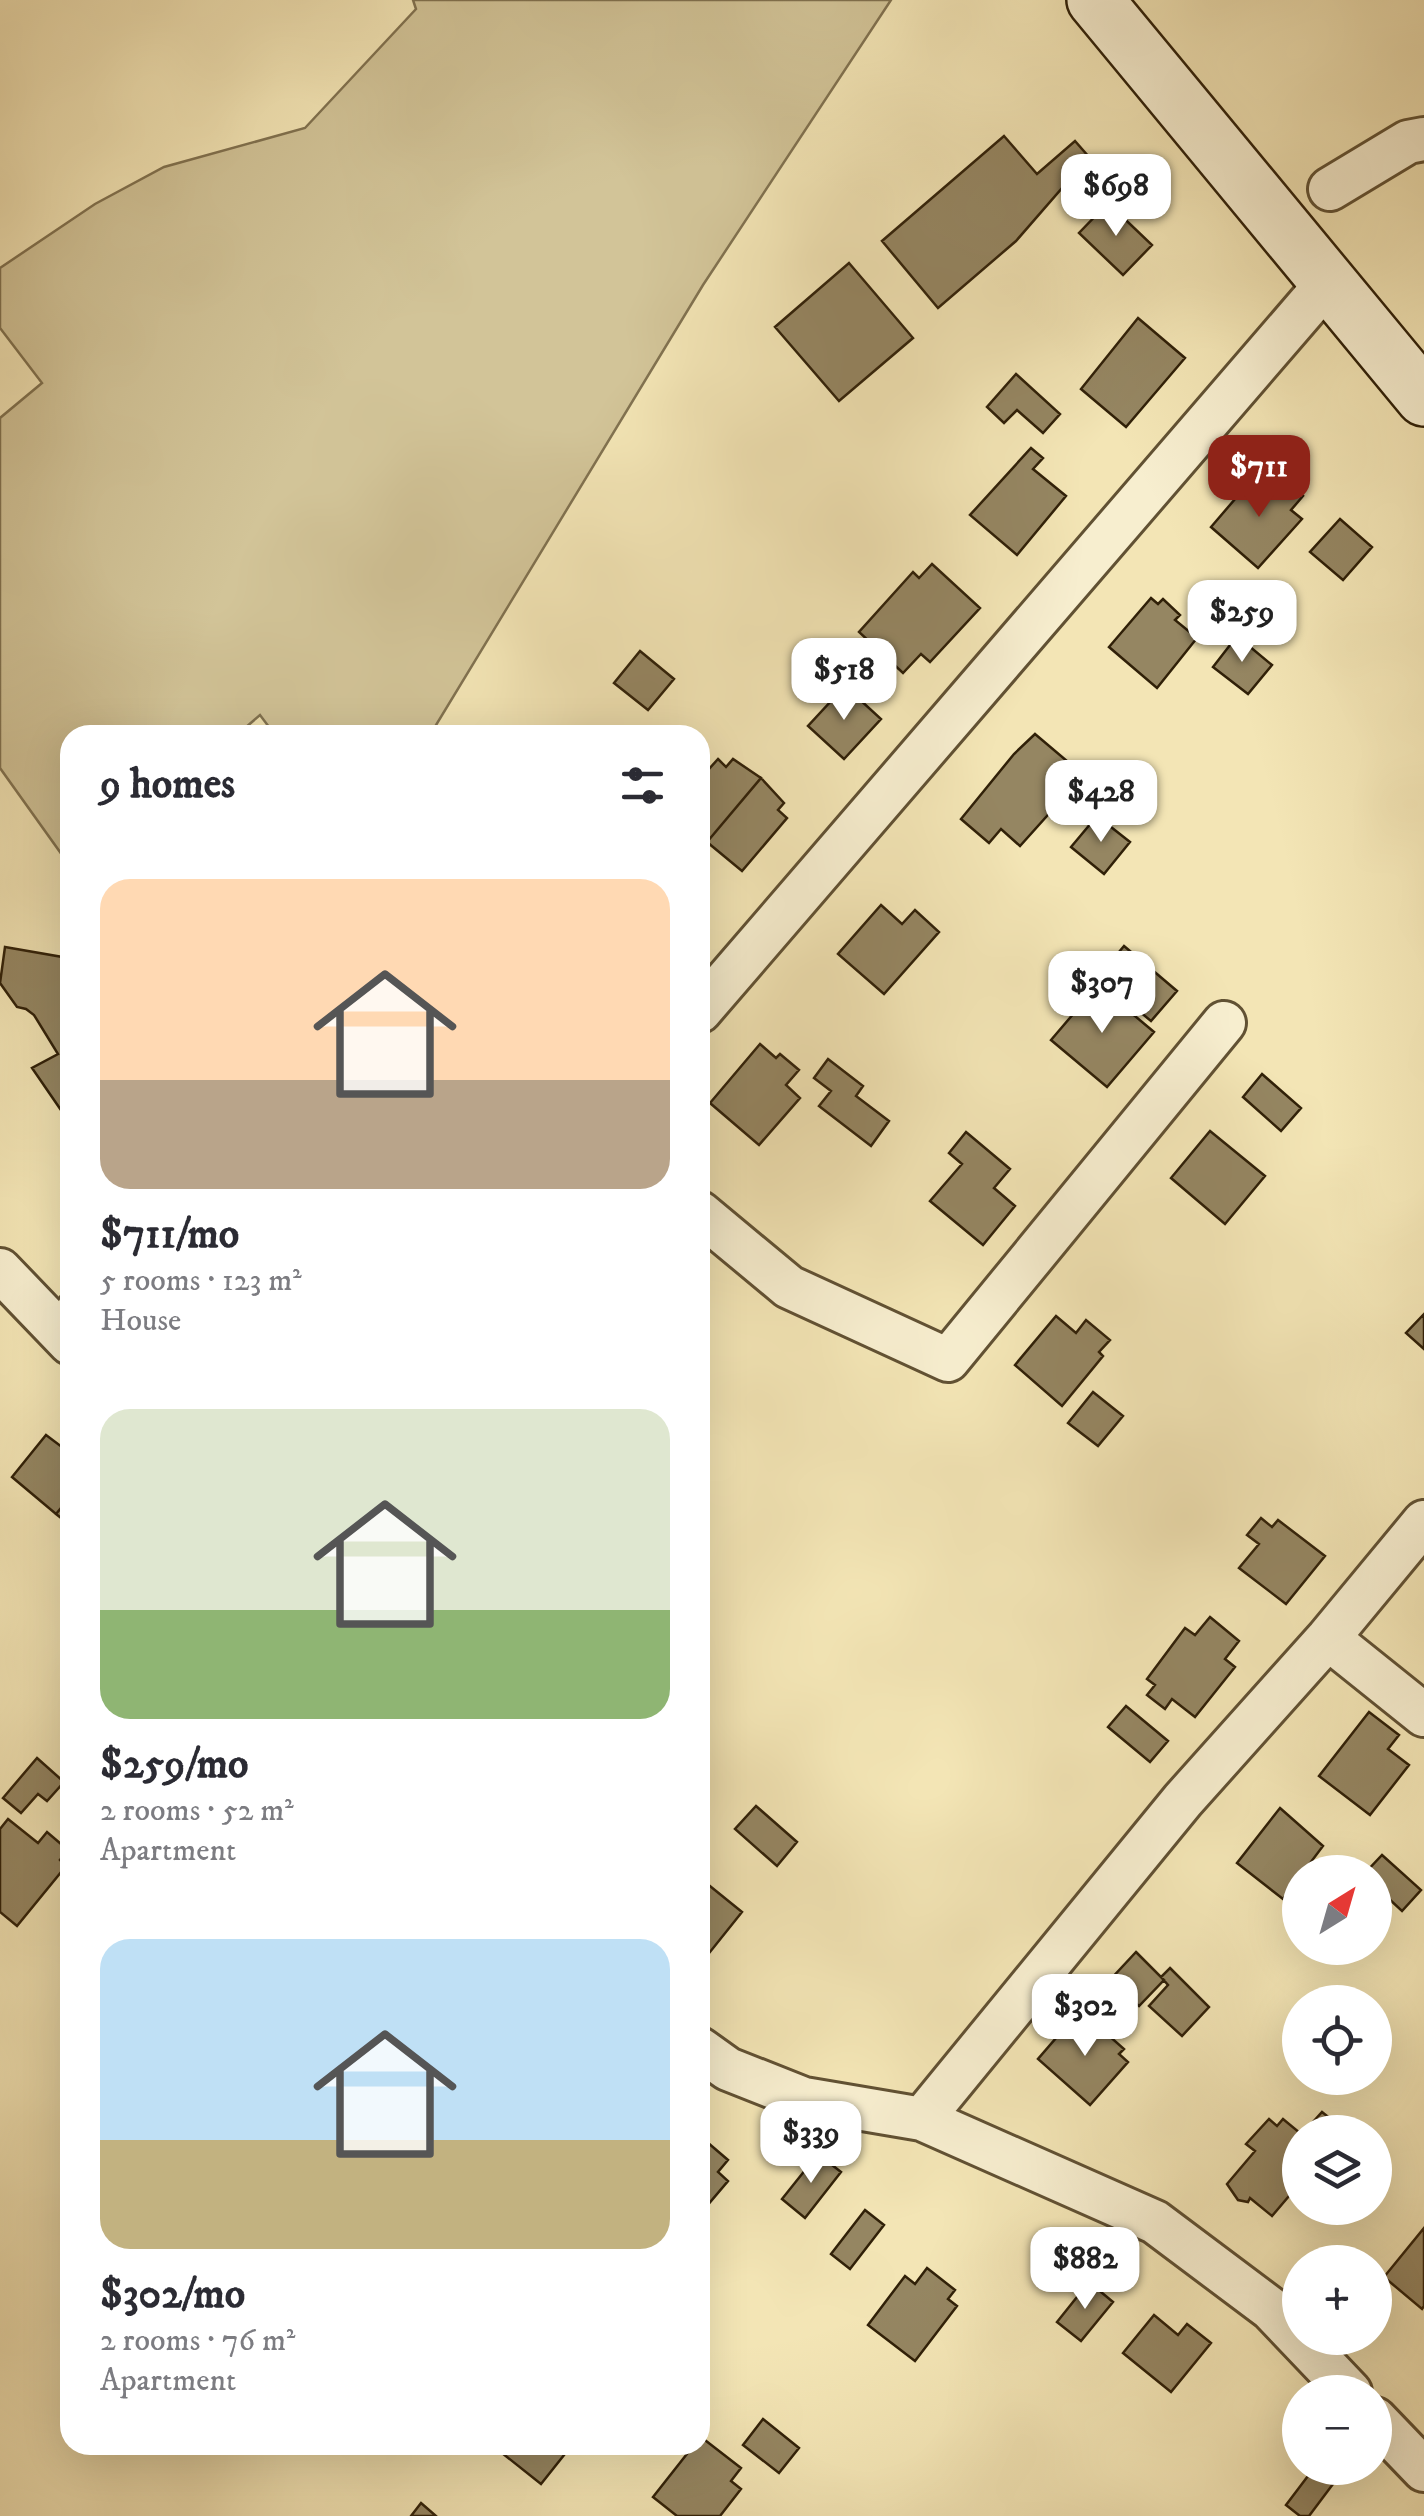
<!DOCTYPE html>
<meta charset="utf-8">
<style>
body{margin:0;font-family:"IM FELL DW Pica",serif;background:#f2f2f3;color:#2b2b33;height:100vh;display:flex;flex-direction:column;font-size:38px;white-space:nowrap}
*{box-sizing:border-box;margin:0}
p{font-size:32px;color:#7c7c81}
.icon{flex:none;width:55px;height:55px;fill:none;stroke:currentColor;stroke-width:2;stroke-linecap:round;stroke-linejoin:round}
.map{position:relative;flex:1;overflow:hidden}
.panel{position:absolute;left:60px;top:725px;width:650px;height:1730px;display:flex;flex-direction:column;background:#fff;border-radius:30px;box-shadow:0 10px 40px #0002}
.panel>*{flex:none}
.needle{width:65px;rotate:37deg}
.buttons{position:absolute;left:1282px;top:1855px;display:grid;gap:20px}
.buttons a{display:grid;place-items:center;width:110px;height:110px;border-radius:50%;background:#fff;box-shadow:0 10px 40px #0002;font-size:50px}
.price{position:absolute;translate:-50% -85px;padding:0 22px;border-radius:20px;background:#fff;color:#222;font-size:32px;line-height:65px;filter:drop-shadow(0 2px 5px #0008)}
.price::after{content:'';position:absolute;left:50%;top:60px;width:30px;height:22px;margin-left:-15px;background:inherit;clip-path:polygon(0 0,100% 0,50% 100%)}
.price.current{background:#8f2418;color:#fff}
ul{padding:0;list-style:none}
li{display:grid;align-content:center;gap:20px;height:530px;padding:0 40px}
li span{display:grid;place-items:center;height:310px;border-radius:30px;color:#555}
li>.icon{margin-inline-start:auto}
span .icon{width:180px;height:180px;fill:#fffc;stroke-width:1}
li b{font-size:42px}
h2{display:flex;justify-content:space-between;align-items:center;height:120px;padding:0 40px;font-size:42px}
.map>svg:first-child{display:block}
.green{fill:#d2c498;stroke:#817250;stroke-width:2.5}
.building{fill:#958662;stroke:#302008;stroke-width:2.5}
.lines{fill:none;stroke-linecap:round;stroke-linejoin:round}
.service-casing{stroke:#615133;stroke-width:25}
.minor-casing{stroke:#615133;stroke-width:48}
.secondary-casing{stroke:#302008;stroke-width:60}
.service{stroke:#f7eecf;stroke-width:20}
.minor{stroke:#f7eecf;stroke-width:42}
.secondary{stroke:#f7eecf;stroke-width:55}
</style>
<div class="map">
<svg width="1424" height="2516" viewBox="0 0 1424 2516">
<rect width="100%" height="100%" fill="#f3e5b5"/>
<filter id="stains"><feTurbulence type="fractalNoise" baseFrequency=".002" numOctaves="4"/><feColorMatrix values="0 0 0 0 .2 0 0 0 0 .09 0 0 0 0 .02 0 0 0 .5 -.17"/></filter>
<radialGradient id="worn" r=".72"><stop offset=".6" stop-color="#630" stop-opacity="0"/><stop offset="1" stop-color="#630" stop-opacity=".3"/></radialGradient>
<path class="green" d="M413 0H891L703 285 430 735H275L260 715 237 735H70V866L0 768V418L42 383 0 328V268L95 204 164 167 305 128 416 9Z"/>
<path class="building" d="M1004 136 1037 174 1075 141 1089 157 1016 241 938 308 882 241Z
M1108 203 1152 245 1123 275 1079 233Z
M849 263 913 338 839 401 775 327Z
M1138 318 1185 358 1126 427 1081 389Z
M1016 374 1060 414 1043 433 1017 410 1004 423 987 407Z
M1031 448 1043 458 1033 469 1066 496 1017 555 970 515Z
M1254 477 1273 494 1285 481 1303 496 1291 510 1302 519 1258 568 1211 527Z
M1340 519 1372 547 1343 580 1310 552Z
M932 564 980 608 930 662 921 654 903 673 859 632 913 572 919 578Z
M1151 598 1158 604 1163 599 1180 615 1175 620 1197 638 1157 688 1109 647Z
M1237 636 1272 665 1248 694 1213 667Z
M640 651 674 679 648 710 614 683Z
M845 686 881 719 844 759 808 726Z
M1035 734 1074 767 1060 782 1078 797 1072 804 1064 797 1020 846 1001 829 989 843 961 819 1014 754Z
M718 759 726 767 733 759 761 778 707 842 700 836V779Z
M761 778 784 803 778 810 787 818 742 871 707 842Z
M1097 816 1130 842 1104 874 1071 847Z
M881 905 902 924 915 910 939 932 884 994 838 954Z
M1124 946 1177 991 1151 1021 1098 977Z
M5 947 68 958 70 961V1109L63 1113 32 1068 58 1054 34 1015 26 1009 17 1007 0 983Z
M1098 985 1154 1032 1107 1087 1051 1040Z
M760 1044 776 1058 780 1054 799 1070 786 1085 800 1098 759 1145 710 1103Z
M828 1059 863 1086 856 1096 889 1121 871 1146 819 1106 831 1091 814 1078Z
M1262 1074 1301 1108 1281 1131 1243 1097Z
M1210 1131 1265 1176 1225 1224 1171 1178Z
M966 1132 1010 1169 994 1188 1015 1206 983 1245 930 1201 962 1164 949 1153Z
M1424 1314V1349L1406 1333Z
M1056 1316 1076 1333 1086 1320 1110 1340 1099 1352 1103 1356 1062 1406 1015 1365Z
M1093 1392 1123 1416 1098 1446 1068 1423Z
M46 1435 70 1453V1497L56 1514 12 1477Z
M70 1497V1525L56 1514Z
M1261 1518 1272 1527 1278 1520 1325 1556 1286 1604 1239 1568 1259 1544 1247 1535Z
M1210 1617 1239 1641 1225 1659 1235 1667 1195 1717 1172 1699 1165 1709 1147 1695 1155 1685 1147 1679 1185 1628 1195 1635Z
M1126 1706 1168 1741 1150 1762 1108 1727Z
M1369 1712 1399 1735 1388 1749 1409 1765 1370 1815 1319 1776Z
M37 1758 64 1782 47 1801 38 1794 21 1813 3 1798Z
M756 1806 797 1842 777 1866 735 1829Z
M1280 1808 1323 1846 1283 1899 1237 1863Z
M8 1819 38 1843 47 1832 68 1850 60 1860 66 1866 17 1926 0 1912V1829Z
M1382 1855 1421 1890 1402 1911 1375 1886V1872H1366Z
M700 1878 742 1912 706 1957 700 1951Z
M1136 1952 1164 1980 1139 2006 1110 1980Z
M1170 1968 1209 2007 1182 2036 1149 2006 1168 1985 1161 1977Z
M1075 2016 1085 2025 1090 2019 1124 2049 1119 2054 1128 2062 1090 2105 1038 2059Z
M1322 2112 1347 2132H1304Z
M1269 2119 1277 2126 1283 2119 1300 2133V2183L1272 2216 1250 2198 1248 2202 1238 2200 1227 2184 1255 2151 1246 2144Z
M700 2136 728 2160 718 2172 728 2181 700 2214Z
M818 2154 841 2172 805 2218 782 2199Z
M865 2210 884 2225 850 2269 831 2254Z
M1424 2228V2306L1422 2309 1384 2277Z
M927 2268 955 2290 948 2299 957 2306 915 2361 868 2325 905 2276 915 2284Z
M1089 2282 1113 2302 1081 2341 1057 2322Z
M1154 2315 1178 2335 1187 2324 1211 2343 1171 2392 1123 2353Z
M763 2419 799 2448 779 2473 743 2445Z
M701 2437 741 2468 731 2481 741 2489 720 2516H677L653 2497 694 2445H700Z
M492 2445H572L541 2484Z
M1314 2468H1345L1309 2516H1300L1286 2505Z
M421 2503 436 2516H411Z"/>
<g class="lines">
<defs>
<path id="service" d="M54 1329 70 1302"/>
<path id="minor" d="M1330 189 1408 142 1424 139
M700 1011 1328 282
M700 1213 789 1287 948 1360 1224 1023
M0 1270 70 1343
M1328 1638 1424 1715
M700 2049 728 2069 804 2099 922 2119 1155 2222 1271 2309 1350 2392
M922 2119 1183 1800 1328 1638 1424 1522
M1375 2419 1424 2470"/>
<path id="secondary" d="M1095 0 1424 398"/>
</defs>
<use href="#service" class="service-casing"/>
<use href="#minor" class="minor-casing"/>
<use href="#secondary" class="secondary-casing"/>
<use href="#service" class="service"/>
<use href="#minor" class="minor"/>
<use href="#secondary" class="secondary"/>
</g>
<rect width="100%" height="100%" filter="url(#stains)"/>
<rect width="100%" height="100%" fill="url(#worn)"/>
</svg>
<div class="buttons">
<a><svg class="needle" viewBox="-14 -14 28 28"><path d="M0-13l5 13h-10z" fill="#e53935"/><path d="M0 13l5-13h-10z" fill="#7c7c81"/></svg></a>
<a><svg class="icon" aria-label="locate" viewBox="0 0 24 24"><circle cx="12" cy="12" r="6"/><path d="M12 2v4M12 18v4M2 12h4M18 12h4"/></svg></a>
<a><svg class="icon" aria-label="layers" viewBox="0 0 24 24"><path d="M12 4l9 5-9 5-9-5zM3 14l9 5 9-5"/></svg></a>
<a>+</a>
<a>−</a>
</div>
<b class="price" style="left:1116px;top:239px">$698</b>
<b class="price current" style="left:1259px;top:520px">$711</b>
<b class="price" style="left:1242px;top:665px">$259</b>
<b class="price" style="left:844px;top:723px">$518</b>
<b class="price" style="left:1101px;top:845px">$428</b>
<b class="price" style="left:1102px;top:1036px">$307</b>
<b class="price" style="left:1085px;top:2059px">$302</b>
<b class="price" style="left:811px;top:2186px">$339</b>
<b class="price" style="left:1085px;top:2312px">$882</b>
<section class="panel">
<h2>9 homes<svg class="icon" aria-label="filters" viewBox="0 0 24 24"><path d="M4 7h16M4 17h16"/><circle cx="9" cy="7" r="2"/><circle cx="15" cy="17" r="2"/></svg></h2>
<ul>
<li><span style="background:linear-gradient(#ffd9b3 65%,#b9a48a 0)"><svg class="icon" aria-label="home" viewBox="0 0 24 24"><path d="M3 11l9-7 9 7M6 9v11h12V9"/></svg></span><div><b>$711/mo</b><p>5 rooms · 123 m²</p><p>House</p></div></li>
<li><span style="background:linear-gradient(#dfe7d0 65%,#8fb573 0)"><svg class="icon" aria-label="home" viewBox="0 0 24 24"><path d="M3 11l9-7 9 7M6 9v11h12V9"/></svg></span><div><b>$259/mo</b><p>2 rooms · 52 m²</p><p>Apartment</p></div></li>
<li><span style="background:linear-gradient(#bfe0f5 65%,#c2b280 0)"><svg class="icon" aria-label="home" viewBox="0 0 24 24"><path d="M3 11l9-7 9 7M6 9v11h12V9"/></svg></span><div><b>$302/mo</b><p>2 rooms · 76 m²</p><p>Apartment</p></div></li>
</ul>
</section>
</div>
